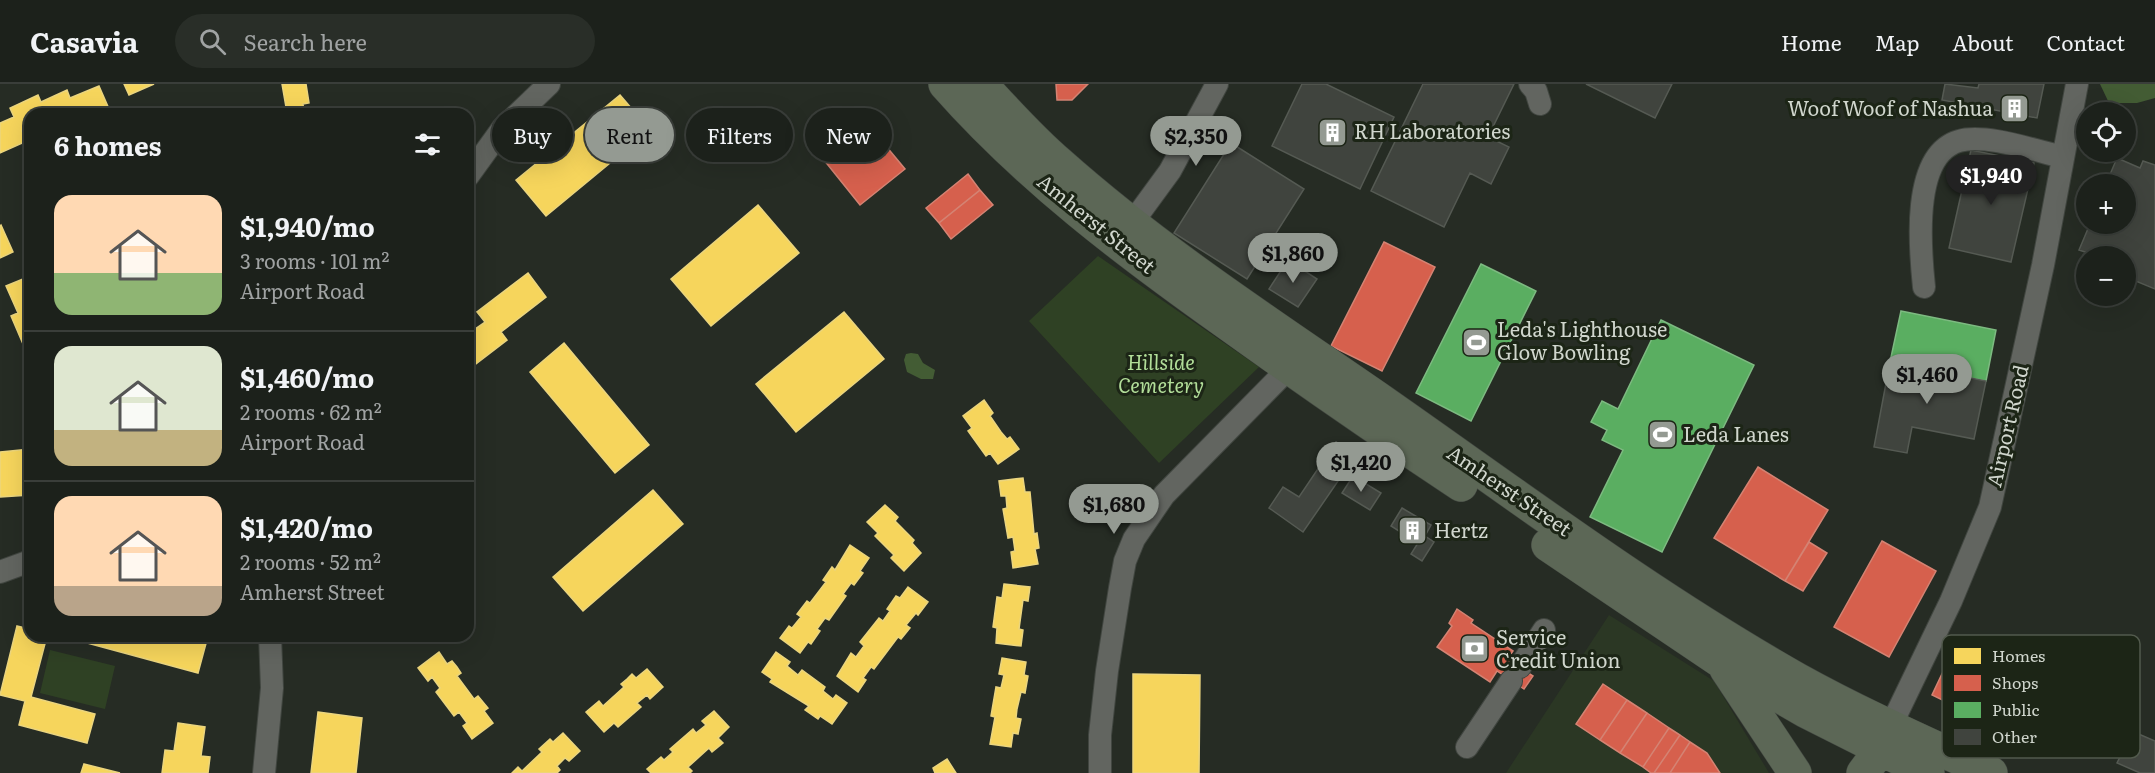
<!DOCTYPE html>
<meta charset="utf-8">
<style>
body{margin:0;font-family:Literata,serif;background:#292e28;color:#f1f3f6;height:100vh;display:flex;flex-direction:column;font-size:22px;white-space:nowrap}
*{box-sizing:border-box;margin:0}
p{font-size:20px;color:#a0a3a3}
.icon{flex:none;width:33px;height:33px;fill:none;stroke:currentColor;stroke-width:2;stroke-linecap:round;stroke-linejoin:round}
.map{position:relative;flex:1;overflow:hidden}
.side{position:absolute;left:24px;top:24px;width:450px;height:534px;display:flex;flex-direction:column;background:#1c211b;border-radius:18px;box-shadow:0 6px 24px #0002,0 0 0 2px #3a3e3a}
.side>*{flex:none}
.banner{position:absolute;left:492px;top:24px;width:570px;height:54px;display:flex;gap:12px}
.buttons{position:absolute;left:2076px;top:18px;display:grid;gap:12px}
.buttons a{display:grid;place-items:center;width:60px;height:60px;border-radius:50%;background:#1c211b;box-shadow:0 6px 24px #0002,0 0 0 2px #3a3e3a;font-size:30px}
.price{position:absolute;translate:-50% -51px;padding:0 14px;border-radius:21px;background:#949a92;color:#111;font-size:20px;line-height:39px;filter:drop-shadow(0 2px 3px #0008)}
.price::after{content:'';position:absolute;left:50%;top:36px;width:18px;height:14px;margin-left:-9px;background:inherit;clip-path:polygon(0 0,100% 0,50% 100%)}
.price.selected{background:#222;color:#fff}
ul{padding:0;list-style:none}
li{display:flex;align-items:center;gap:18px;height:150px;padding:0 30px}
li+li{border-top:2px solid #3a3e3a}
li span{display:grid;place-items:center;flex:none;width:168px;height:120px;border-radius:18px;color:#555}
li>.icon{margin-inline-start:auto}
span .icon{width:72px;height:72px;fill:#fffc;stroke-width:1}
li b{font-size:26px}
h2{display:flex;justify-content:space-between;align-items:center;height:72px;padding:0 30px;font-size:26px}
.chip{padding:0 21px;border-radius:27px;background:#1c211b;box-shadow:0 6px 24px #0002,0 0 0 2px #3a3e3a;font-size:21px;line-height:54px}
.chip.selected{background:#949a92;color:#111}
header{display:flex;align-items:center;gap:36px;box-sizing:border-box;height:84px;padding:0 30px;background:#1c211b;border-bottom:2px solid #3a3e3a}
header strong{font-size:28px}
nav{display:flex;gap:33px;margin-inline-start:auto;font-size:21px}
.search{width:420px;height:54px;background:#292e28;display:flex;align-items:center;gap:15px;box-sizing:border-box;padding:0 21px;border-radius:33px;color:#a0a3a3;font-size:22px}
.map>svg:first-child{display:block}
.built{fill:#2b3724}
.green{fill:#2f4124}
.water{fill:#435c34}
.homes{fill:#f6d55c;stroke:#ebd57e;stroke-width:1.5}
.shops{fill:#d6604d;stroke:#d48373;stroke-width:1.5}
.public{fill:#5aae61;stroke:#7dba81;stroke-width:1.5}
.building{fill:#40443e;stroke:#555a53;stroke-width:1.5}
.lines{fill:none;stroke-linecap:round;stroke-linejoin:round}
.minor-casing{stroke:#414640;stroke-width:24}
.highway-casing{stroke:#414640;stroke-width:34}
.minor{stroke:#626560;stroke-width:22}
.highway{stroke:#5c6756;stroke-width:33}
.labels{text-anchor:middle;stroke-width:6;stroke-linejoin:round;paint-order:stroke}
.poi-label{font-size:20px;fill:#d0d6cd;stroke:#1c2516;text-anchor:start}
.street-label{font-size:20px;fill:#d0d6cd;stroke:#1c2516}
.park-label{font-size:20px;font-style:italic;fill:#b2de99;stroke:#1c2516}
.key{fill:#1c2516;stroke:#525a4d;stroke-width:1.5}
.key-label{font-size:16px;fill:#d0d6cd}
</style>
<header>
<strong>Casavia</strong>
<div class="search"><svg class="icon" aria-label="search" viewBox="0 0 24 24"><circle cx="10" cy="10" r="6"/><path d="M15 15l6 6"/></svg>Search here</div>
<nav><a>Home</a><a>Map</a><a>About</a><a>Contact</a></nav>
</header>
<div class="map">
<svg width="2155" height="689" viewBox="0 0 2155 689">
<rect width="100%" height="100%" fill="#262c24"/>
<path class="built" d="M1609 531 1714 597 1769 689H1506Z"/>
<path class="green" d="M1098 172 1259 283 1159 379 1029 237Z
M50 566 115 582 105 625 40 609Z"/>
<path class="water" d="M2100 0H2155V14L2137 19H2109Z
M911 269 918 270 923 279 935 286 933 295H921L907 288 904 276 906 270Z"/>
<path class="homes" d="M124 0H154L129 11Z
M282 0H306L309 19 303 20 304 30H277L276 25 286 23Z
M99 2 109 25 99 30H30V43L22 47 27 57 0 69V39L14 33 10 24 38 11 41 18 67 6 70 14Z
M620 11 650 46 546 132 516 96Z
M758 121 799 169 711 242 671 195Z
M1 141 13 168 0 174V142Z
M528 189 546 213 501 248 507 256 468 286V250L485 238 477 228Z
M30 192V257L23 260 11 232 18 229 6 202Z
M844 228 884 275 796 348 756 300Z
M564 259 649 361 615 389 530 288Z
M984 316 993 329 990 332 1001 348 1007 355 1010 353 1019 365 998 380 990 369 986 372 968 347 972 344 963 332Z
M30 365V411L0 413V368Z
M1023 394 1025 408H1030L1034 450 1037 449 1039 464 1035 465 1038 480 1013 484 1011 468 1015 467 1013 453 1008 454 1003 425 1007 424 1006 412H1001L999 397Z
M653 406 683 440 583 527 553 493Z
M885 421 898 433 895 437 914 456 912 459 921 469 904 487 891 474 894 471 875 452 878 449 867 438Z
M850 461 869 474 860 487 863 489 854 501 851 499 843 510 846 512 829 536 825 534 817 545 820 547 811 560 808 558 800 569 780 554 789 542 792 544 801 533 797 530 807 517 810 519 826 498 823 496 832 483 835 486Z
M1004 500 1030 503 1028 517 1023 516 1019 545 1023 546 1021 562 996 559 997 544 993 543 997 513 1002 514Z
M908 503 928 518 918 531 916 529 906 541 910 544 901 555 898 553 874 585 871 583 863 594 866 596 858 608 837 592 851 569 856 573 864 562 860 558 879 534 883 537 890 527 887 525 896 512 900 514Z
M17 542 30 545V552H47L31 613 95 630 87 659 19 641 25 617 0 611Z
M77 552H208L198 589 76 556Z
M439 568 447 580 452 577 457 583 461 589 457 592 474 615 478 612 488 624 484 627 493 639 472 655 463 642 467 639 459 628 454 632 436 608 440 604 432 593 428 597 418 584Z
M776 568 790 578 787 582 798 591 802 586 825 603 823 607 833 615 836 611 847 619 832 640 820 632 818 635 805 626 809 622 770 598 772 595 762 588Z
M1002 574 1026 578 1024 591 1028 592 1025 609 1021 608 1017 625 1016 634 1021 635 1018 650 1013 649 1011 663 990 660 995 633 991 632 996 603 1001 604 1004 591 999 590Z
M647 585 663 603 650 615 647 611 637 619 641 623 618 643 614 639 604 648 586 628 599 617 603 622 624 603 621 600 627 595 632 590 636 594Z
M1133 590 1200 591 1199 689H1133Z
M714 627 729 643 718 654 723 659 712 668 709 664 688 683 692 687 690 689H651L647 685 661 673 664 676 673 668 670 665 693 645 696 649 706 641 702 637Z
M318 628 362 634 356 689H311Z
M178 639 205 643 201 672 210 673 208 689H162L165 666 174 667Z
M563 649 580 667 569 677 565 674 557 682 560 686 557 689H512L518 683 522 687 542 668 539 665 550 655 553 658Z
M947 675 956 689H935L933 684Z
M84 680 120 689H81Z"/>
<path class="shops" d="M1056 0H1088L1072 16H1057Z
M856 26 905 85 860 121 812 61Z
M968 90 980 106 939 139 926 124Z
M980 106 993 121 951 155 939 139Z
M1384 158 1435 183 1382 287 1331 262Z
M1758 383 1828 426 1785 497 1714 454Z
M1882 457 1936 487 1889 573 1834 543Z
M1809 458 1827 469 1803 507 1785 497Z
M1457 525 1473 536 1471 539 1513 567 1507 575 1533 592 1524 605 1497 587 1490 598 1437 563 1452 542 1449 539Z
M1959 554 1989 569 1961 625 1932 611Z
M1603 600 1627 616 1600 656 1576 640Z
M1627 616 1647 629 1620 669 1600 656Z
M1647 629 1669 644 1643 683 1620 669Z
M1669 644 1680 651 1654 689H1651L1643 683Z
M1680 651 1690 658 1670 689H1654Z
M1690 658 1707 669 1720 689H1670Z"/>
<path class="public" d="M1481 180 1536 207 1471 337 1416 309Z
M1901 227 1996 246 1986 297 1890 278Z
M1661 236 1754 281 1662 468 1590 433 1623 366 1602 356 1607 346 1591 338 1602 317 1618 325Z"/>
<path class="building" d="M1302 0H1326L1394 33 1360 105 1272 62Z
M1423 0H1514L1488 53 1509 63 1491 100 1470 89 1444 143 1371 107Z
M1586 0H1672L1655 34Z
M1945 0 1978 4 1979 0H2044L2037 34 1942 16Z
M1231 59 1304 105 1247 195 1174 149Z
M1971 66 2034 79 2011 178 1949 164Z
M2117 74 2140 84 2143 77 2155 81V205L2126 193V172H2097L2079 166 2090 140H2126V100H2106Z
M1288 176 1317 195 1298 223 1269 205Z
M1890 278 1986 297 1974 355 1912 343 1907 369 1874 363Z
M1336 358 1356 371 1303 448 1269 424 1283 403 1299 413Z
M1353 392 1381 409 1370 426 1342 409Z
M1402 424 1431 441 1425 452 1434 458 1422 477 1411 470 1418 459 1391 442Z
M2134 648 2155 657V689H2140L2117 679 2122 669 2118 667 2122 658 2128 661Z"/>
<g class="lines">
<defs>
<path id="minor" d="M1530 0 1536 7 1540 20
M468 92 502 45 549 0
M1132 139 1170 87 1217 0
M1924 203C1920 165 1911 71 1959 57 1985 49 2036 67 2063 73
M0 488 30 477
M1520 583 1544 546
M1885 654 1951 517 1990 423 2043 181 2077 0
M1467 663 1511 597
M264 689 272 604 270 552
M1100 689V651L1107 587 1120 504 1125 477 1134 455 1164 411 1289 284"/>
<path id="highway" d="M945 0C1027 93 1125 167 1225 238 1303 294 1381 348 1461 401
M981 0C1006 27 1031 55 1059 79 1159 168 1272 241 1382 317 1518 412 1652 513 1797 595 1860 630 1926 659 1991 689
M1548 461 1729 583 1805 627 1928 689
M1726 585 1795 689
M1863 689 1880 666"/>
</defs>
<use href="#minor" class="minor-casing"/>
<use href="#highway" class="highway-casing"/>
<use href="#minor" class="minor"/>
<use href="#highway" class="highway"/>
</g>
<defs>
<symbol id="building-square" viewBox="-11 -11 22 22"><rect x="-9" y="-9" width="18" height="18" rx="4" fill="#949a92" stroke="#1c2516"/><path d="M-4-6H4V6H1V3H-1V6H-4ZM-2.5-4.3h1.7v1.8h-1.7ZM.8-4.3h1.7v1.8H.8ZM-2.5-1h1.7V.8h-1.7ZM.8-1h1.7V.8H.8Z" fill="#fff"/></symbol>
<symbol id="stadium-square" viewBox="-11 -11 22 22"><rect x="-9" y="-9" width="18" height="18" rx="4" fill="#949a92" stroke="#1c2516"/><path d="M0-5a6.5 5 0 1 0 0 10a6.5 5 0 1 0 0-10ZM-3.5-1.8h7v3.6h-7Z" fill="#fff"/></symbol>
<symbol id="bank-square" viewBox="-11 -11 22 22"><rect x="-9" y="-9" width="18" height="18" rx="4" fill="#949a92" stroke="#1c2516"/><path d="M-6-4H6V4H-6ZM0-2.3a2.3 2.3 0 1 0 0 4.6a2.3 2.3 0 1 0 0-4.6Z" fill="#fff"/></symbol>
</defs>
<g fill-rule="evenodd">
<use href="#building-square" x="1998" y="8" width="33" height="33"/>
<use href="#building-square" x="1316" y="32" width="33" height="33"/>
<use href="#stadium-square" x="1460" y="242" width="33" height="33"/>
<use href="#stadium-square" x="1646" y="334" width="33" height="33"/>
<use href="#building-square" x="1396" y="430" width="33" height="33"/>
<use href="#bank-square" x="1458" y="548" width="33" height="33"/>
</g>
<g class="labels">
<g class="poi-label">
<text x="1993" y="32" text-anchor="end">Woof Woof of Nashua</text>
<text x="1354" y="55">RH Laboratories</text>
<text x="1497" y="253">Leda's Lighthouse<tspan x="1497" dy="23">Glow Bowling</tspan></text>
<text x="1683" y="358">Leda Lanes</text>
<text x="1434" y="454">Hertz</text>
<text x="1496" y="561">Service<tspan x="1496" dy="23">Credit Union</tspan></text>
</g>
<g class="street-label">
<text transform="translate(1096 140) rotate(39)" y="7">Amherst Street</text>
<text transform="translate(2008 342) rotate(-77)" y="7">Airport Road</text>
<text transform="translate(1509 407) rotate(34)" y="7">Amherst Street</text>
</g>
<g class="park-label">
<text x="1161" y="286">Hillside<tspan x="1161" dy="23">Cemetery</tspan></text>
</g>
</g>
<rect x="1942" y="551" width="198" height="123" rx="9" class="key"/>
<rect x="1954" y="564" width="27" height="16" fill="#f6d55c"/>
<rect x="1954" y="591" width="27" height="16" fill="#d6604d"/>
<rect x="1954" y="618" width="27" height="16" fill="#5aae61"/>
<rect x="1954" y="645" width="27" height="16" fill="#40443e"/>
<g class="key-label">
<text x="1992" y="578">Homes</text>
<text x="1992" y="605">Shops</text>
<text x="1992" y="632">Public</text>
<text x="1992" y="659">Other</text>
</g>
</svg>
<div class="buttons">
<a><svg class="icon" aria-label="locate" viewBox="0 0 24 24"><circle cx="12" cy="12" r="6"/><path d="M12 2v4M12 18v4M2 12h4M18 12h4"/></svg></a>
<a>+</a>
<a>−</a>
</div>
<b class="price" style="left:1196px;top:83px">$2,350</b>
<b class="price selected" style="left:1991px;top:122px">$1,940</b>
<b class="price" style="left:1293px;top:200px">$1,860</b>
<b class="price" style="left:1927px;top:321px">$1,460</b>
<b class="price" style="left:1361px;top:409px">$1,420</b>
<b class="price" style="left:1114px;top:451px">$1,680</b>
<div class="banner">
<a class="chip">Buy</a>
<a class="chip selected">Rent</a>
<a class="chip">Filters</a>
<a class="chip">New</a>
</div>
<section class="side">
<h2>6 homes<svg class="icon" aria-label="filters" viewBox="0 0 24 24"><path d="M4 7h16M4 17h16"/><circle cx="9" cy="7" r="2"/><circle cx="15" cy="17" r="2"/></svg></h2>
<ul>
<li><span style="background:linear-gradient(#ffd9b3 65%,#8fb573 0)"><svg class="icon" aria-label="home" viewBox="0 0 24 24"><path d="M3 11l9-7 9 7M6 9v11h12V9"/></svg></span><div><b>$1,940/mo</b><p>3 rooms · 101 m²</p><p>Airport Road</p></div></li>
<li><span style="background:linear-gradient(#dfe7d0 70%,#c2b280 0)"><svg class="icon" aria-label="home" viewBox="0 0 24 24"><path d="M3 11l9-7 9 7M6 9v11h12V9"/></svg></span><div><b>$1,460/mo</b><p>2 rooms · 62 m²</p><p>Airport Road</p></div></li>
<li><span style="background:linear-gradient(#ffd9b3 75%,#b9a48a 0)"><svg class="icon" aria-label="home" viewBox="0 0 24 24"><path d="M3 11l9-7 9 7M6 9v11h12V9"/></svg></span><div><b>$1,420/mo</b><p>2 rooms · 52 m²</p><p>Amherst Street</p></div></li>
</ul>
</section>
</div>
